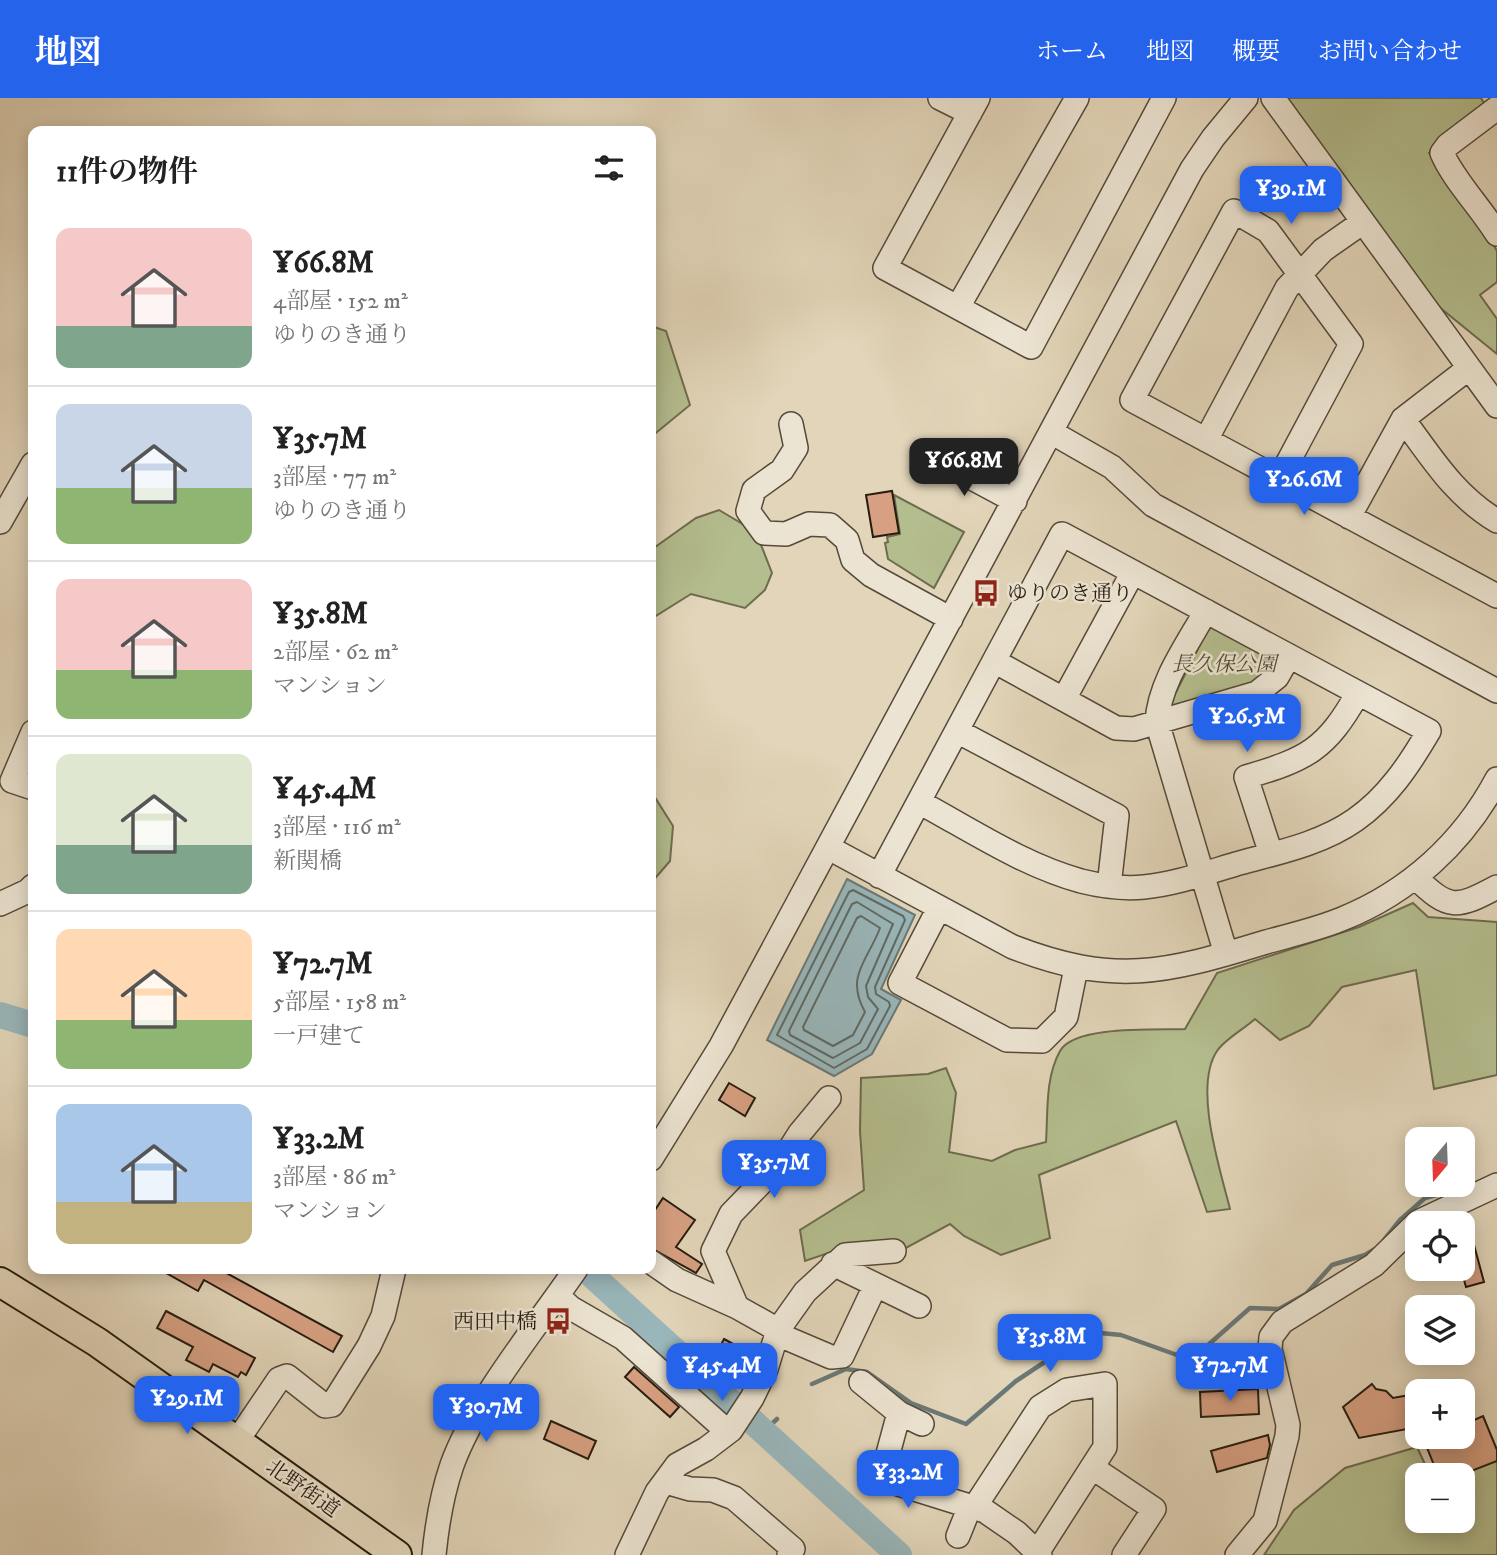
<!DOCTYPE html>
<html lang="ja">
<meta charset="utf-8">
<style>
body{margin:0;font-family:"IM FELL DW Pica","Noto Serif JP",serif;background:#f2f2f2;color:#222;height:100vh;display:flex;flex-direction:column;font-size:26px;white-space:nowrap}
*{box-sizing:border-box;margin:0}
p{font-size:23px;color:#767676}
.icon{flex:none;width:38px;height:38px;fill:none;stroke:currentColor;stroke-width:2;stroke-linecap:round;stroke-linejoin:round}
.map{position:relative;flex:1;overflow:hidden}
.sheet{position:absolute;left:28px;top:28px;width:628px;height:1148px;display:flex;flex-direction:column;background:#fff;border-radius:14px;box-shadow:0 4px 18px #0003}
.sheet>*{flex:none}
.needle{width:46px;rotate:199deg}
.buttons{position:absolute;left:1405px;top:1029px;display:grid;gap:14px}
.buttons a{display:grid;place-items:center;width:70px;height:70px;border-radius:14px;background:#fff;box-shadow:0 4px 18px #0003;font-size:35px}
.price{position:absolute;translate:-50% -60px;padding:0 16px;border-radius:14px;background:#2563eb;color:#fff;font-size:23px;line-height:46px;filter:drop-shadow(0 2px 4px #0008)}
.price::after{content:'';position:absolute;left:50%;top:42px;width:21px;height:16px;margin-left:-10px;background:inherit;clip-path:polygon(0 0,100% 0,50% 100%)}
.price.selected{background:#222;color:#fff}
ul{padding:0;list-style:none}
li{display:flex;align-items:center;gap:21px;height:175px;padding:0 28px}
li+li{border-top:2px solid #e0e0e0}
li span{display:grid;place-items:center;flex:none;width:196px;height:140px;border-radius:14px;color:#555}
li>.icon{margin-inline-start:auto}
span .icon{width:84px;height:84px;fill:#fffc;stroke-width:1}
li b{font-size:30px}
h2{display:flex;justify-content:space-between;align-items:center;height:84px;padding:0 28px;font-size:30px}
header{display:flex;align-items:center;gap:42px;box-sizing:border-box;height:98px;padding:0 35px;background:#2563eb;color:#fff}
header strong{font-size:33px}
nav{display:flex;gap:38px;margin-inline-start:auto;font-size:24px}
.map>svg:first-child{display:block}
.green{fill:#b4bd8e;stroke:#6d6c4e;stroke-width:2}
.water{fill:#99b6ba;stroke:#6b7876;stroke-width:2}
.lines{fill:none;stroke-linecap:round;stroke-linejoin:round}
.shore{stroke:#606964;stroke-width:2}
.stream{stroke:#6b7876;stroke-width:4.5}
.river{stroke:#99b6ba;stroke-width:26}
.building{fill:#d7a082;stroke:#261c0f;stroke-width:2}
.minor-casing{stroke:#554a3a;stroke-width:26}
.major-casing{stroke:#261c0f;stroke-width:32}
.minor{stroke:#ece4d2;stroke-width:23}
.major{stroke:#e2d5b9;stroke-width:28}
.labels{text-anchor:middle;stroke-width:5;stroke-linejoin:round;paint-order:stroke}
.poi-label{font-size:21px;fill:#261c0f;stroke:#ece4d2;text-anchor:start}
.park-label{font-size:21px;font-style:italic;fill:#514c35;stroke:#ece4d2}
.street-label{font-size:21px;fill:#261c0f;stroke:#ece4d2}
</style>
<header>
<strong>地図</strong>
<nav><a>ホーム</a><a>地図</a><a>概要</a><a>お問い合わせ</a></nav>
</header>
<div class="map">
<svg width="1497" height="1457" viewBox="0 0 1497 1457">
<rect width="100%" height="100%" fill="#e2d5b9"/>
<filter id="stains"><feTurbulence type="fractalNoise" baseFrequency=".00286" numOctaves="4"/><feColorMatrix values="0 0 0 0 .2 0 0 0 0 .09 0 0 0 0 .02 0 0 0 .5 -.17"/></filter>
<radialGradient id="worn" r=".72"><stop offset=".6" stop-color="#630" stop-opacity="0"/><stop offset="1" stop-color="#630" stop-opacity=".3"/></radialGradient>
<path class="green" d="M1284 0H1481L1486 9 1429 55 1471 109 1497 153V184L1480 197 1497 221V256L1433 204Z
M651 228 666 233 690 307 651 339Z
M894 397 964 434 934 490 888 461 885 445 888 444 887 439 900 436Z
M719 412 756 434 772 475 765 492 745 510 691 496 651 521V452L696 420Z
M1217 528 1275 560 1267 580 1173 613 1169 608 1208 531Z
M651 693 673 728 670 763 651 785Z
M1413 805 1428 819 1497 824V977L1434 991 1416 872 1342 889 1309 928 1280 942 1255 921C1244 931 1225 941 1217 953 1193 989 1220 1071 1230 1111L1207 1114 1176 1023 1039 1077 1050 1140 1001 1157 964 1138 950 1126 904 1151 843 1150 805 1163 800 1132 864 1092 860 1033 861 980 928 976 946 970 956 995 949 1054 992 1063 1015 1052 1046 1044C1048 1014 1045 980 1060 953 1074 927 1157 932 1185 931L1217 875 1359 829Z
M1417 1349 1430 1377H1418V1423H1463V1377H1458L1497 1362V1457H1264L1294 1412 1345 1370Z"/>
<path class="water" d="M847 781 915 817 881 891 901 902 872 956 834 978 767 942Z"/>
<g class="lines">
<path class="shore" d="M853 792 903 818 905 822 875 889 876 896 889 904 890 908 867 951 834 970 777 937 849 794Z
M857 804 893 826 866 888 868 899 878 911 860 945 833 960 790 937 789 933 852 806Z
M861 818 880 830C867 864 845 878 865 914L853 937 833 948 804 932 803 929 857 820Z"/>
<path class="stream" d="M1384 1142 1400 1122 1425 1100 1468 1089
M812 1286 846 1271 867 1274 911 1305 966 1326 1016 1283 1090 1234 1121 1237 1191 1262 1250 1210 1279 1211 1306 1196 1332 1167 1365 1157 1375 1151
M764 1333 777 1321"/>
<path class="river" d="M0 917 33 927
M585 1171 899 1457"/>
</g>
<path class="building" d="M892 393 899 435 873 439 866 397Z
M729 985 755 1000 745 1018 719 1002Z
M663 1100 695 1122 676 1149 702 1166 696 1175 651 1150V1118Z
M1463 1121H1467L1484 1184 1466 1189 1461 1171Z
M159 1171H219L342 1238 333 1254 204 1182 198 1193Z
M166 1213 255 1260 246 1277 241 1274 238 1279 213 1266 209 1274 186 1262 193 1249 157 1230Z
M724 1241 755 1258 747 1278 714 1260Z
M634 1269 679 1309 670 1319 625 1279Z
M1372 1286 1376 1291 1386 1293 1393 1300 1415 1296 1418 1329 1359 1340 1343 1309Z
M1258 1291 1259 1316 1201 1319 1200 1294Z
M1483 1318 1497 1352V1363L1461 1377H1438L1424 1342 1433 1339H1463V1327Z
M551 1323 596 1343 588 1361 544 1341Z
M1268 1337 1270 1347 1267 1360 1217 1374 1211 1353Z"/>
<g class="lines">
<defs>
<path id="minor" d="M940 0 970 15
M978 0 885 170 1031 249 1164 0
M1273 0 1497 308
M1497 10 1448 47 1442 55C1453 81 1481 110 1497 136
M958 209 1077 0
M1403 321C1432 360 1454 397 1497 423
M791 326 796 350 782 372 754 392 748 413 764 435 786 436 809 426 830 427 847 442 853 462 871 477 951 521
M1051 334 1112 369 1153 407 1497 593
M1206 342 1287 190 1323 152 1363 124
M933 359 1015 403
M1279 381 1351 246 1268 133 1234 113 1132 302 1497 498
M1349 419 1403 321 1469 270
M0 424 33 366
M1206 513C1187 547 1159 585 1157 624L1226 856
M994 563 1116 630 1134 631 1257 595 1277 579 1289 558
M1064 601 1133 474
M957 633 1117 718 1109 788
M33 634 12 683 33 690
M829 750 1013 849C1114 888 1165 875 1266 844 1291 837 1318 831 1342 821 1409 794 1463 745 1497 681
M1271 756 1246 679C1307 661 1326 652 1358 595
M879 778 1062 436 1429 633C1409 667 1388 699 1355 722 1321 746 1276 755 1236 766 1206 775 1175 786 1144 789 1123 791 1101 788 1081 783 1023 767 971 732 919 704
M1415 779C1449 812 1456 811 1497 789
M0 806 28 793 33 788
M939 810 900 885 1007 942 1042 943 1066 919 1076 870
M651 1061 721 948 1192 71 1213 40 1246 0
M651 1164 677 1182 737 1209 778 1232
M833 1166 919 1208
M558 1198 571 1210 623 1240 728 1334
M737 1209 713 1153 731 1116 783 1062 800 1035 829 1000
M777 1236 831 1259 842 1258 875 1188
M861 1284 899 1315 922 1326
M899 1315 882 1378 886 1382 985 1413 1017 1435 1040 1457
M237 1343 279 1281 287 1278 325 1308 332 1307 369 1248 383 1218 394 1171
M1093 1370 1154 1411 1124 1457
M666 1384 690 1391 713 1392 734 1400 793 1451 789 1457
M974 1410 1040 1309 1067 1292 1105 1286V1349L1037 1455
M958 1438 970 1408
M434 1457C437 1426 442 1396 452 1367 475 1303 537 1228 576 1171
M627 1457 657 1394 677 1367 706 1351 731 1332 752 1300 766 1271 778 1232 805 1194 845 1157 894 1153
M1237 1457 1265 1423 1287 1338 1288 1327 1270 1251 1271 1239 1282 1224 1374 1167 1418 1124 1497 1087"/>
<path id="major" d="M0 1184 97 1244 397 1457"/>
</defs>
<use href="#minor" class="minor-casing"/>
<use href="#major" class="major-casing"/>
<use href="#minor" class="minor"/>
<use href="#major" class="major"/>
</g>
<defs>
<symbol id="bus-bare" viewBox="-9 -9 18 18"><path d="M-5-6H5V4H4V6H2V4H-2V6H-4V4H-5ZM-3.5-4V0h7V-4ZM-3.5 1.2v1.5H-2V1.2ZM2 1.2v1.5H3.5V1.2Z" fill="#8f2418" stroke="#ece4d2" stroke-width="2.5" paint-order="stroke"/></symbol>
</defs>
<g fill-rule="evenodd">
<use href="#bus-bare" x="967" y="476" width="38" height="38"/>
<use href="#bus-bare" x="539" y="1204" width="38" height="38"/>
</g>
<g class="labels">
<g class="poi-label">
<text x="1007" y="502">ゆりのき通り</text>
<text x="537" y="1230" text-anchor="end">西田中橋</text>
</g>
<g class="park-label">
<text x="1224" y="573">長久保公園</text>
</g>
<g class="street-label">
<text transform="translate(303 1390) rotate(35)" y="7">北野街道</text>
</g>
</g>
<rect width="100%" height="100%" filter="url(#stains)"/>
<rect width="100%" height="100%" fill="url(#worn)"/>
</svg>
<div class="buttons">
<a><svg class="needle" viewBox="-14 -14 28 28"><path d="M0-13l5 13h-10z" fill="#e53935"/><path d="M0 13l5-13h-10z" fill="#767676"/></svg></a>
<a><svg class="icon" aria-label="locate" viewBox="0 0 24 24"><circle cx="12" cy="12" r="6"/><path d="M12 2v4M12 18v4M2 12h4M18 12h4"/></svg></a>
<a><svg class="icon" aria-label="layers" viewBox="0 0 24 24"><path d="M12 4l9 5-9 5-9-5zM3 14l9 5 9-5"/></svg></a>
<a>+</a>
<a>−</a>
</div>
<b class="price" style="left:1291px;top:128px">¥39.1M</b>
<b class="price selected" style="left:964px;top:400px">¥66.8M</b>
<b class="price" style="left:1304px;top:419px">¥26.6M</b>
<b class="price" style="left:1247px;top:656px">¥26.5M</b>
<b class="price" style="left:774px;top:1102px">¥35.7M</b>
<b class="price" style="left:1050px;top:1276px">¥35.8M</b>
<b class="price" style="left:722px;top:1305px">¥45.4M</b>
<b class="price" style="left:1230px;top:1305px">¥72.7M</b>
<b class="price" style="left:187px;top:1338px">¥29.1M</b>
<b class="price" style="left:486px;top:1346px">¥30.7M</b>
<b class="price" style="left:908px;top:1412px">¥33.2M</b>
<section class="sheet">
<h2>11件の物件<svg class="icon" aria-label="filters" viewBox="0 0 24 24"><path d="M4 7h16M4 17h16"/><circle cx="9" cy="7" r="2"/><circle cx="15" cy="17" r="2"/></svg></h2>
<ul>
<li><span style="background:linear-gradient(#f6c9c9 70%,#7fa58c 0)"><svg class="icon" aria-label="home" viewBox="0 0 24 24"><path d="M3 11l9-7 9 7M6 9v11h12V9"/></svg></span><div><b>¥66.8M</b><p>4部屋 · 152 m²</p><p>ゆりのき通り</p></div></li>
<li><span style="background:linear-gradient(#c9d6e8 60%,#8fb573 0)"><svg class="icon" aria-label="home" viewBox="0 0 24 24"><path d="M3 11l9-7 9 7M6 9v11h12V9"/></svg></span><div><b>¥35.7M</b><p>3部屋 · 77 m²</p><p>ゆりのき通り</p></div></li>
<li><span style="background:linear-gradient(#f6c9c9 65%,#8fb573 0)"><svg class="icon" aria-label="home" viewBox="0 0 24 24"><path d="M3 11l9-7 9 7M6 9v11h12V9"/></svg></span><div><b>¥35.8M</b><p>2部屋 · 62 m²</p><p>マンション</p></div></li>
<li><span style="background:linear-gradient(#dfe7d0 65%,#7fa58c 0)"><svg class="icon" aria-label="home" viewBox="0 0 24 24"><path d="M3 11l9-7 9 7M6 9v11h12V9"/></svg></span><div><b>¥45.4M</b><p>3部屋 · 116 m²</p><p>新関橋</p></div></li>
<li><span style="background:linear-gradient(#ffd9b3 65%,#8fb573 0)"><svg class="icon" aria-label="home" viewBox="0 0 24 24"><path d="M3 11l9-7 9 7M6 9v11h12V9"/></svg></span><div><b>¥72.7M</b><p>5部屋 · 158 m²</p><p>一戸建て</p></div></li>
<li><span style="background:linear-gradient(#a9c7e8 70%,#c2b280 0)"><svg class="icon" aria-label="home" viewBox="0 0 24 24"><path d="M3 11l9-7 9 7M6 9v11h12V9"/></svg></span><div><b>¥33.2M</b><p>3部屋 · 86 m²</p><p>マンション</p></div></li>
</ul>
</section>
</div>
